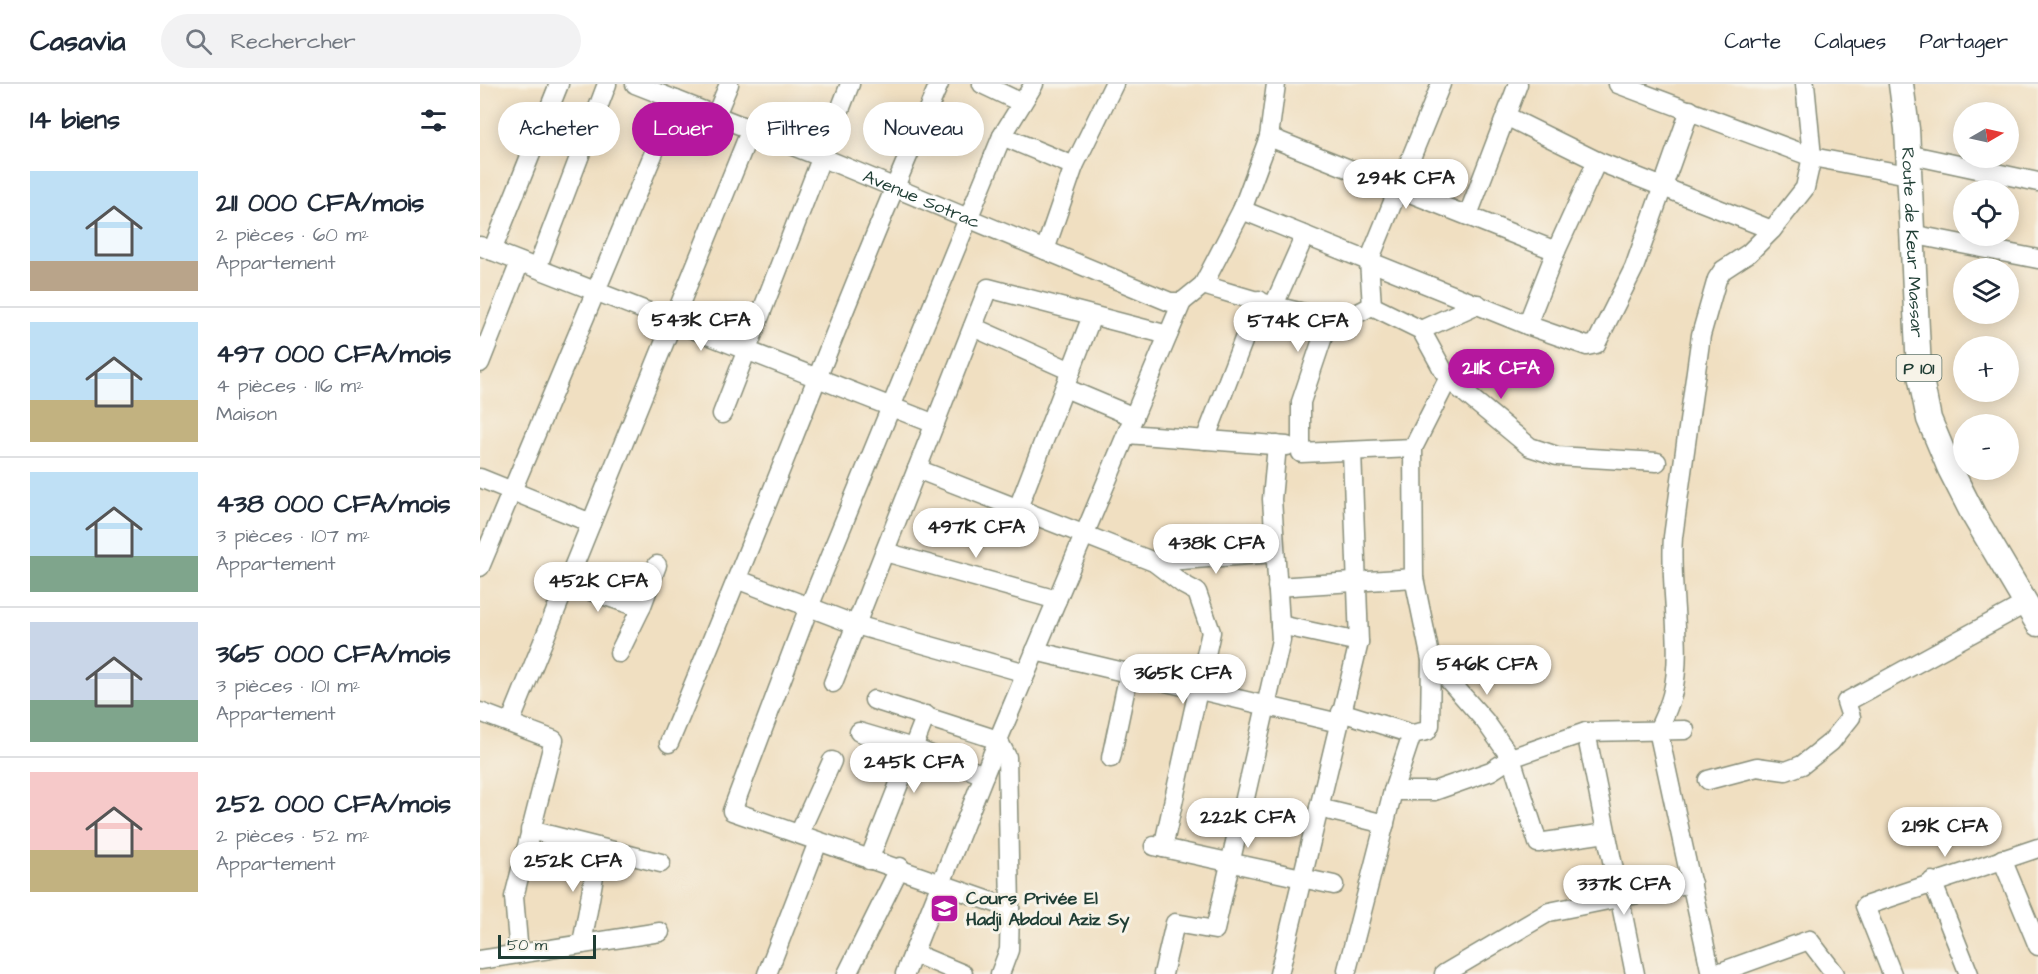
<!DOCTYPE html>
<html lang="fr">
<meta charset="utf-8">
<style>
body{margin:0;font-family:"Architects Daughter",sans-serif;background:#f2f2f3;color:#1f2937;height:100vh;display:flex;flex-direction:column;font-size:22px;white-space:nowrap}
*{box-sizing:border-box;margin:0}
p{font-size:20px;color:#747a83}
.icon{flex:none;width:33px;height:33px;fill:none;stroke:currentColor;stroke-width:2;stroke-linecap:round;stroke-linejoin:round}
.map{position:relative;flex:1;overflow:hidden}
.panel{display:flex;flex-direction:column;background:#fff;width:480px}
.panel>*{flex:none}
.hud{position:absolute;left:18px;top:18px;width:570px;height:54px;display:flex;gap:12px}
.needle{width:39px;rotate:81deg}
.fabs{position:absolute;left:1473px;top:18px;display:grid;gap:12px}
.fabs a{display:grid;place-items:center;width:66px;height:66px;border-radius:50%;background:#fff;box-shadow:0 3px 15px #0003;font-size:30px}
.scale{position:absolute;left:18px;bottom:15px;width:98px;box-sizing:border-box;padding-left:6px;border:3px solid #1f3d34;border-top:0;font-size:16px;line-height:21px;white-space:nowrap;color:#1f3d34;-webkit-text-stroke:4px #f7f3e8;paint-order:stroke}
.price{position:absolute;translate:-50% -51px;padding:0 14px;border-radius:21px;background:#fff;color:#222;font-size:20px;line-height:39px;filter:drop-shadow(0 2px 3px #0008)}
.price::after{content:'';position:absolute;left:50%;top:36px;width:18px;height:14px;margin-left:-9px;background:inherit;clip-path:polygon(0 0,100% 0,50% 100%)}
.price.on{background:#b5179e;color:#fff}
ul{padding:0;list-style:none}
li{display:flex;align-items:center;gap:18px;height:150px;padding:0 30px}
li+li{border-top:2px solid #e0e1e3}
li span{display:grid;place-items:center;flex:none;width:168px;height:120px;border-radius:0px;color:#555}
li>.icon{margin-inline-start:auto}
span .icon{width:72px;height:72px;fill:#fffc;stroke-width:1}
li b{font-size:26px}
h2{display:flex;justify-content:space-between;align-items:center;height:72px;padding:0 30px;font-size:26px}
.tag{padding:0 21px;border-radius:27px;background:#fff;box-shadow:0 3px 15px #0003;font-size:21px;line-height:54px}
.tag.on{background:#b5179e;color:#fff}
header{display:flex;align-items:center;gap:36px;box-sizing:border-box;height:84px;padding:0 30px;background:#fff;border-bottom:2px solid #e0e1e3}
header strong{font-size:28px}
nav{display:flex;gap:33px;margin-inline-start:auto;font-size:21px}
.search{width:420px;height:54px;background:#f2f2f3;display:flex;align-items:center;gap:15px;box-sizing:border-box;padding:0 21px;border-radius:33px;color:#747a83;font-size:22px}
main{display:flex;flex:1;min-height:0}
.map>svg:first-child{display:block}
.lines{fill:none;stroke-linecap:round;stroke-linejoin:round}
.minor-casing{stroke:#888e7a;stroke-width:21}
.major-casing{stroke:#888e7a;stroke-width:27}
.minor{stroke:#fff;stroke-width:18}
.major{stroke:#fff;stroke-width:24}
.labels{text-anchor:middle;stroke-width:6;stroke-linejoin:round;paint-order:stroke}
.shield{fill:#f7f3e8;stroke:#60746a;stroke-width:1.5}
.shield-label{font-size:16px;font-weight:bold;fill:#1f3d34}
.street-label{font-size:18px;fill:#1f3d34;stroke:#f7f3e8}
.poi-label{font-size:18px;font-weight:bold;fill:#1f3d34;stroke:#f7f3e8;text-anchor:start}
</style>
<header>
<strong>Casavia</strong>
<div class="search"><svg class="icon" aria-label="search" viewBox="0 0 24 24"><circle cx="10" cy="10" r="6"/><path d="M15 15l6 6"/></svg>Rechercher</div>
<nav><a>Carte</a><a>Calques</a><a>Partager</a></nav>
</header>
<main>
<section class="panel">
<h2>14 biens<svg class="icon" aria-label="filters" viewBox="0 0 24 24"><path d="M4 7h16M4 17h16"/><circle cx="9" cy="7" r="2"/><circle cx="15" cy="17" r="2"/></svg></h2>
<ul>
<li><span style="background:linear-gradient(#bfe0f5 75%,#b9a48a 0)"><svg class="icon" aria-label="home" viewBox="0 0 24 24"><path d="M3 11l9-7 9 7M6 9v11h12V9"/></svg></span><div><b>211 000 CFA/mois</b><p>2 pièces · 60 m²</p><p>Appartement</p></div></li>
<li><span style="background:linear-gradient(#bfe0f5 65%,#c2b280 0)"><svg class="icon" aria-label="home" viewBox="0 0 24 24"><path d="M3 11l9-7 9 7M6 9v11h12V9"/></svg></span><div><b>497 000 CFA/mois</b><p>4 pièces · 116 m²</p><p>Maison</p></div></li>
<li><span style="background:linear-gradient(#bfe0f5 70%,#7fa58c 0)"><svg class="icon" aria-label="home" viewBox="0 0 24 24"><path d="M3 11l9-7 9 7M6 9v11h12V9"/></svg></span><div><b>438 000 CFA/mois</b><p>3 pièces · 107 m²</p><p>Appartement</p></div></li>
<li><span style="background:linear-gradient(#c9d6e8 65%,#7fa58c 0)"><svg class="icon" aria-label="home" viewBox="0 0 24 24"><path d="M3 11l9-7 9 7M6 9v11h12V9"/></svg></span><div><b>365 000 CFA/mois</b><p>3 pièces · 101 m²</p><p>Appartement</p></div></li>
<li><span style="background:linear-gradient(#f6c9c9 65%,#c2b280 0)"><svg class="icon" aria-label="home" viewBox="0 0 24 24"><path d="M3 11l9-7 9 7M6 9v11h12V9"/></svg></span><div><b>252 000 CFA/mois</b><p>2 pièces · 52 m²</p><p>Appartement</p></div></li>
</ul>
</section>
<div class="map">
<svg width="1558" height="890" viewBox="0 0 1558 890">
<rect width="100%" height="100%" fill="#f7f3e8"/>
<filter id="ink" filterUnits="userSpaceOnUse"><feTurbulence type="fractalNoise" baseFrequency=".0167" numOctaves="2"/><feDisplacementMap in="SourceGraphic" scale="12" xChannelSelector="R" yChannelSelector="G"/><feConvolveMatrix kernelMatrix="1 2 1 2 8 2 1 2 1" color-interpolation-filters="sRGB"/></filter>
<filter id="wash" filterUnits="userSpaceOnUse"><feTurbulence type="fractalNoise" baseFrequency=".008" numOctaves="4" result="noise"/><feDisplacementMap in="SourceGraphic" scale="24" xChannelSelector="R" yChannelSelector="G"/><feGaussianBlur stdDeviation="1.35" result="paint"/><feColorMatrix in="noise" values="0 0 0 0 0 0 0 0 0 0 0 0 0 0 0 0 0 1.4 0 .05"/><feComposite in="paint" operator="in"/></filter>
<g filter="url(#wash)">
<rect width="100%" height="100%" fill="#f0dfc1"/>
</g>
<g filter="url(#ink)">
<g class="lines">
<defs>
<g id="minor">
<path id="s1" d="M155 0 341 73 690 218H702L723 201 762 126 789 53 796 0"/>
<path d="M502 0 542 19"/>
<path d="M1138 0 1332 73 1428 91"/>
<path d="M236 31 249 0"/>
<path d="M1026 32 1117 77 1292 146"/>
<path d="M522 52 594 82"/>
<path d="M789 53 1076 167"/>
<path d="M1427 70 1558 98"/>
<path d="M762 126 1047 241 1107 262 1116 260 1154 184 1210 26"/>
<path d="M988 131 1038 0"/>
<path d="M1431 150 1558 175"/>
<path d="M0 162 455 340"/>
<path d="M565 166 594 82 634 0"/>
<path d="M12 167 79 0"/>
<path d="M57 184 127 0"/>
<path d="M723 201C758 211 834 237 867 233 875 232 885 225 892 222"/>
<path d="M794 221 825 151"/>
<path d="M892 222 941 246 968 295 1050 363 1077 372 1177 378"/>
<path d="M892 222 889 177 961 0"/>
<path d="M850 232 821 318V369L933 364"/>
<path d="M1047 241 1076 167 1117 77"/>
<path d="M493 243 591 287"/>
<path d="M941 246 998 220"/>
<path d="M0 279 40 178"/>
<path d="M585 304 654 333"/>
<path d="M242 330 370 0"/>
<path d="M647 350 807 362"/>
<path d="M725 356 779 216"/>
<path d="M437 385 674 478 704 501 717 508 731 548 683 764"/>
<path d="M0 394 111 439"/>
<path d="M538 424 612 232"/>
<path d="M405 468 577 516"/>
<path d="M674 478 795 469"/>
<path d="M0 483 196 16"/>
<path d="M259 496 376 541 546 589"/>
<path d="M87 499 161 524"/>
<path d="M797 503 934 494"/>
<path d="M800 541 879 558"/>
<path d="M555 567 859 639"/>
<path d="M139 569 161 524 177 481"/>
<path d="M951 576 1005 637 1031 674 1058 759 1126 749"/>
<path d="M353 599 508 204 688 251"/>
<path d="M394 616 518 656 527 673 530 824 529 866 520 890"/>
<path d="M0 628 74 656 34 813 39 870"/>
<path d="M861 628 932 650 947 647 950 641 951 576 934 494 933 364 968 295"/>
<path d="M30 639 271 45"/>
<path d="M379 648 433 664 504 691"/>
<path d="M1106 648 1155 890"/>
<path d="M189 659C282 440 364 217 459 0"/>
<path d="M631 674 649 589"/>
<path d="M1228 696 1277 683 1306 687 1322 681 1351 658 1371 633 1366 618 1545 520"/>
<path d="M913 707H954L1011 687 1031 674 1106 648 1205 646"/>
<path d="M839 724 905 740"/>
<path d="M50 746 181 779"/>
<path d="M319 750 352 677"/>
<path d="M674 762 854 801"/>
<path d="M1522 775 1558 862"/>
<path d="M389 776 446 631"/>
<path d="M1452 797 1489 890"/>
<path d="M530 824 252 727 329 523 522 52 554 0"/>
<path d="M102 860 119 764"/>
<path d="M433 869 483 890"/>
<path d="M0 876 180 848"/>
<path d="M867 886 913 707 932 650"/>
<path d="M287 890 338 758"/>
<path d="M367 890 420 783"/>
<path d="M425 890 518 656 702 218"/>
<path d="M683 890 695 839 735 846 801 556 792 415 797 361"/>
<path d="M799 890 879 558 872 367"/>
<path d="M964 890 1069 828 1212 799"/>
<path d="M1231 890 1178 646C1183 635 1189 623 1192 611 1204 566 1189 502 1193 453L1221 251 1237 195 1243 186 1269 169 1292 146 1325 104 1332 73 1325 0"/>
<path d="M1235 890 1329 856 1355 890"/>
<path d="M1412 890 1385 822 1558 764"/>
</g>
<g id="major">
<path id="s2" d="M1421 0 1427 45 1439 286 1449 335 1470 385 1493 430 1558 540"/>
</g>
</defs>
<use href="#minor" class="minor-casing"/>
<use href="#major" class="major-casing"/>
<use href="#minor" class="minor"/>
<use href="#major" class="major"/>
</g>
</g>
<defs>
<symbol id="school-square" viewBox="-11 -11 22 22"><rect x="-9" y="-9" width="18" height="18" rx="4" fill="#b5179e" stroke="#f7f3e8"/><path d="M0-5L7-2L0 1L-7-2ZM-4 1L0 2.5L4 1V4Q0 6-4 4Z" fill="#fff"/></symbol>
</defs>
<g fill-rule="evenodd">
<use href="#school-square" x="448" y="808" width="33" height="33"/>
</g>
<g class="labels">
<rect class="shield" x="1416.5" y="271" width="45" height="26" rx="4.5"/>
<g class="shield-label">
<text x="1439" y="290">P 101</text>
</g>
<g class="street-label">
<text dy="6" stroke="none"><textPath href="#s1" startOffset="309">Avenue Sotrac</textPath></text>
<text dy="6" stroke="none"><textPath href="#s2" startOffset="159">Route de Keur Massar</textPath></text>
</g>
<g class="poi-label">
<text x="486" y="820">Cours Privée El<tspan x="486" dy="21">Hadji Abdoul Aziz Sy</tspan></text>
</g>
</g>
</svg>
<div class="fabs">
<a><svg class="needle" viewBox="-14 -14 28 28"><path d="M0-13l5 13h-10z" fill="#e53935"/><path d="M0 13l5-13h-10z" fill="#747a83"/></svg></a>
<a><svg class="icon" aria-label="locate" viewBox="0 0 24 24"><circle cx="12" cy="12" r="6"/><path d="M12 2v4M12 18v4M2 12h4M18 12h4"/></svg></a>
<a><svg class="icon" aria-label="layers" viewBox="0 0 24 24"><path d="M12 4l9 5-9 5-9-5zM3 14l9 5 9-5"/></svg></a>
<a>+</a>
<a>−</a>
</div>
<div class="scale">50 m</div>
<b class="price" style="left:926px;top:126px">294K CFA</b>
<b class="price" style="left:221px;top:268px">543K CFA</b>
<b class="price" style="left:818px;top:269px">574K CFA</b>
<b class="price on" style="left:1021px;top:316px">211K CFA</b>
<b class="price" style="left:496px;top:475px">497K CFA</b>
<b class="price" style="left:736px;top:491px">438K CFA</b>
<b class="price" style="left:118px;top:529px">452K CFA</b>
<b class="price" style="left:1007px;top:612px">546K CFA</b>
<b class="price" style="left:703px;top:621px">365K CFA</b>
<b class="price" style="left:434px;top:710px">245K CFA</b>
<b class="price" style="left:768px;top:765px">222K CFA</b>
<b class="price" style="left:1465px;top:774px">219K CFA</b>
<b class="price" style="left:93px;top:809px">252K CFA</b>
<b class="price" style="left:1144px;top:832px">337K CFA</b>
<div class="hud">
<a class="tag">Acheter</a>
<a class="tag on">Louer</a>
<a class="tag">Filtres</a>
<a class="tag">Nouveau</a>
</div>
</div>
</main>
